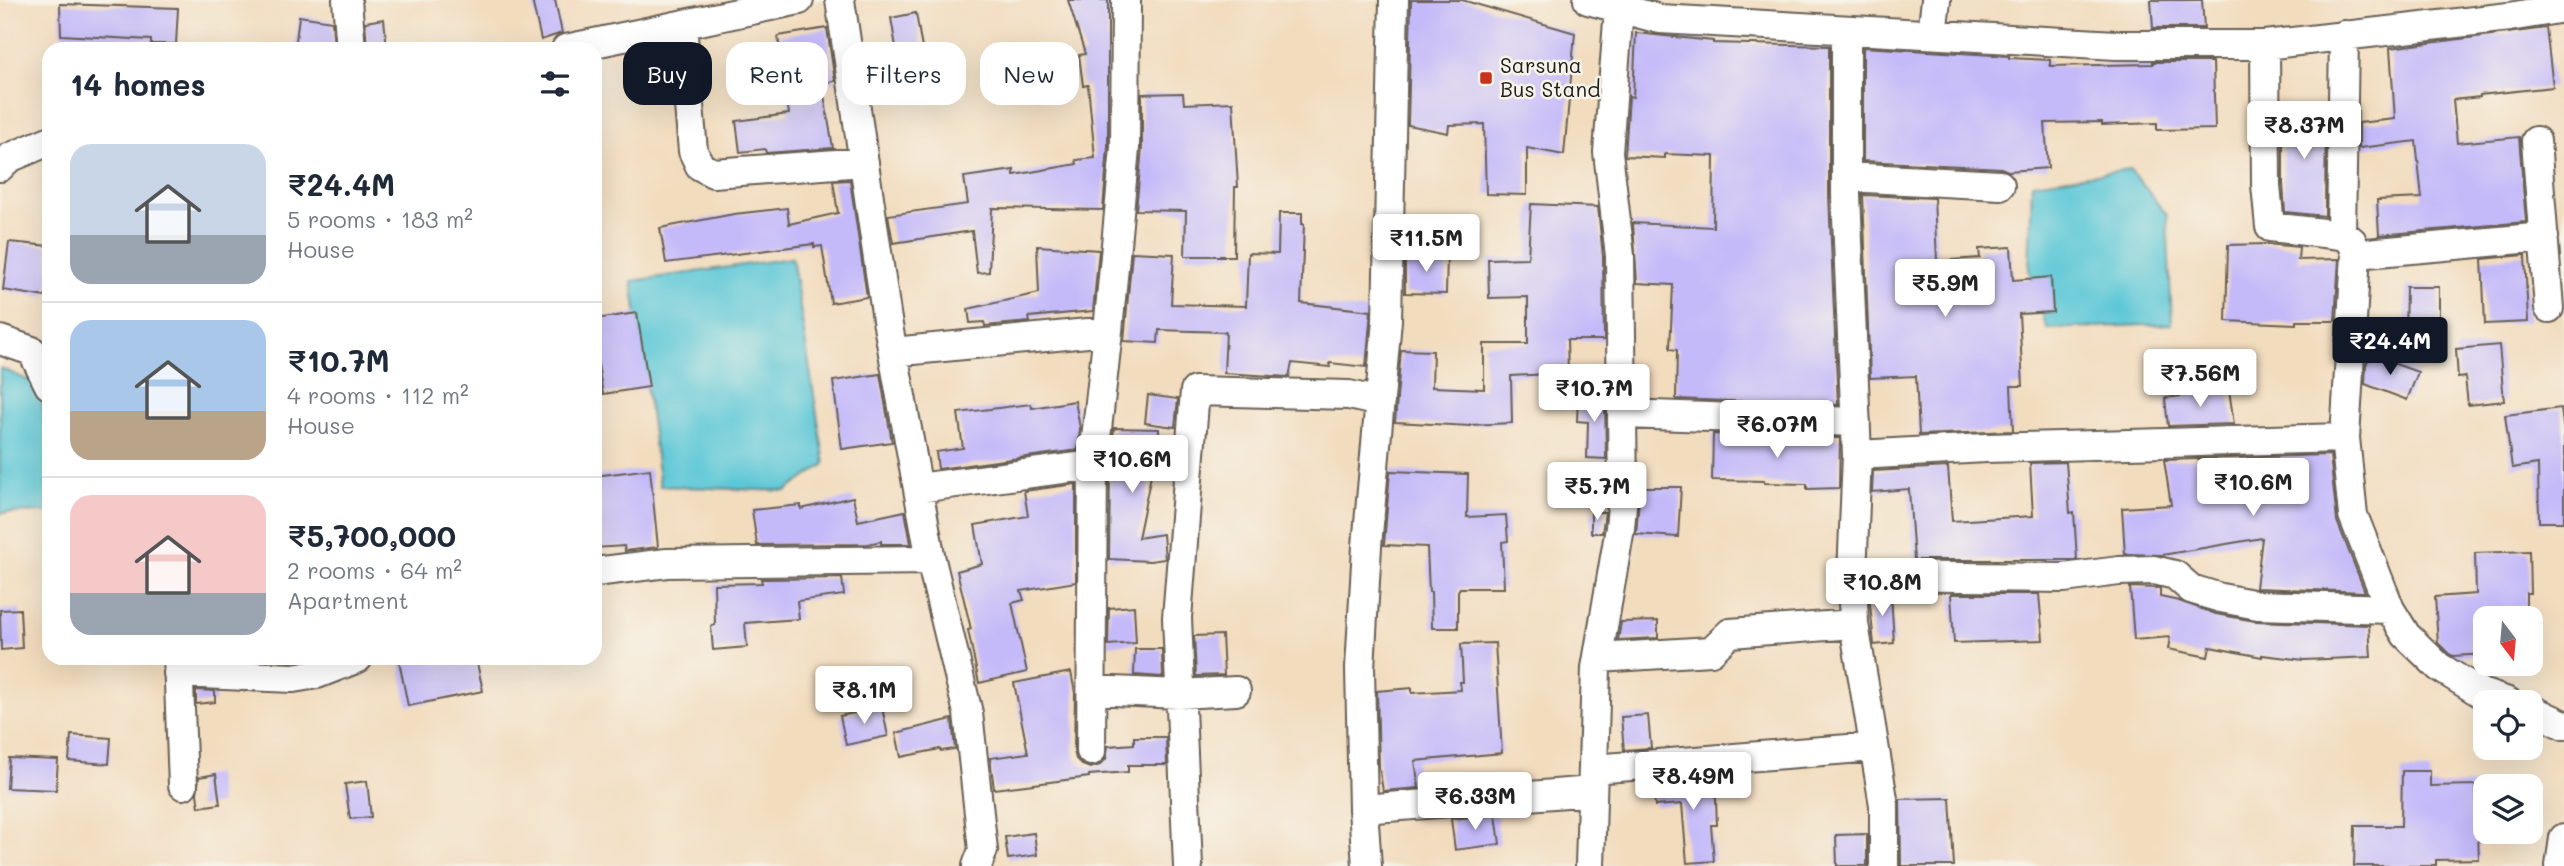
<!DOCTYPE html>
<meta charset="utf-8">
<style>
body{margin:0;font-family:Mali,sans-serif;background:#f6f6f7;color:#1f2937;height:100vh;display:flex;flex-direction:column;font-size:26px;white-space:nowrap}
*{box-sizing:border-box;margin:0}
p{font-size:23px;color:#747a83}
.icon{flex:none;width:38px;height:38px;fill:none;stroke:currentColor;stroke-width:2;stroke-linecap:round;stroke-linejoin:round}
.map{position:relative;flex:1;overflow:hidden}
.drawer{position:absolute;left:42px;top:42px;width:560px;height:623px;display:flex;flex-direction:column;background:#fff;border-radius:21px;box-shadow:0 7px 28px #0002}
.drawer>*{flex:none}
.banner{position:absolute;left:623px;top:42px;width:665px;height:63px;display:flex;gap:14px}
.needle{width:46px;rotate:164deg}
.fabs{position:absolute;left:2473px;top:606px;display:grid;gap:14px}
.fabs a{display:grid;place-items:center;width:70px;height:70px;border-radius:14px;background:#fff;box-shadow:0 7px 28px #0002;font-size:35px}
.price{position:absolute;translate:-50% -60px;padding:0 16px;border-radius:7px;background:#fff;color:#222;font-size:23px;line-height:46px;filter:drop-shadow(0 2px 4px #0008)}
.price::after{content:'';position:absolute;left:50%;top:42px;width:21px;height:16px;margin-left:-10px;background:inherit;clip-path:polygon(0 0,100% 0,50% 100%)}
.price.current{background:#111827;color:#fff}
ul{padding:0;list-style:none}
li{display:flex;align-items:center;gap:21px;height:175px;padding:0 28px}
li+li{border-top:2px solid #e0e1e3}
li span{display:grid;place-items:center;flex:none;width:196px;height:140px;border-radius:21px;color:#555}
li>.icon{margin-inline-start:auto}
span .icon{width:84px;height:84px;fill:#fffc;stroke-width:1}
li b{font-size:30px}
h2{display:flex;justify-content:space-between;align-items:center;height:84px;padding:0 28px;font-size:30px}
.pill{padding:0 24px;border-radius:21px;background:#fff;box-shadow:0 7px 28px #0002;font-size:24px;line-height:63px}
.pill.current{background:#111827;color:#fff}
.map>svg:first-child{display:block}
.water{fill:#5dc8d7;stroke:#3c727a;stroke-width:2}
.building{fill:#c4baf9}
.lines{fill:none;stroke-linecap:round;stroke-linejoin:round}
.minor-casing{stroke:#675f55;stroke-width:32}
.minor{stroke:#fff;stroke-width:28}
.poi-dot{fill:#c8321e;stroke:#f7f3e8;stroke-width:2.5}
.labels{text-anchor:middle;stroke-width:5;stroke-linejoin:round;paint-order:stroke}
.poi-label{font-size:21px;fill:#1c1c1c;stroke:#f7f3e8;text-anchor:start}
</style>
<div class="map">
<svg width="2564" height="866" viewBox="0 0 2564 866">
<rect width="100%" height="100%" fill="#f7f3e8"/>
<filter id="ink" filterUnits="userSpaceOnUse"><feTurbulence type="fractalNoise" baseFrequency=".0143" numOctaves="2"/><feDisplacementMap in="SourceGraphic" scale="14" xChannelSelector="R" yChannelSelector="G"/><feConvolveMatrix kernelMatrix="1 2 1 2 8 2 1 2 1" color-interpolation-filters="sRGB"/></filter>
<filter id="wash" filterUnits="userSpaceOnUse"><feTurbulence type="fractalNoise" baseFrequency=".00686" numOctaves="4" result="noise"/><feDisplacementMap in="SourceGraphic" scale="28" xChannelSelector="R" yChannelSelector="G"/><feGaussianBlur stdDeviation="1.57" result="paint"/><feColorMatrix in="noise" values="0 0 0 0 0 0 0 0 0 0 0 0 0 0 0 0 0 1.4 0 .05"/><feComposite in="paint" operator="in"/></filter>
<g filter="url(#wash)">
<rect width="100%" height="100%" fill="#f2dcbe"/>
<path class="water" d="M2130 169 2167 215 2172 324 2047 329 2029 271 2032 183Z
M792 258 825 464 786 491 660 486 632 281Z
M0 368 39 385 49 442V512L0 513Z"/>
<g id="blocks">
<path class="building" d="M532 0H555L562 33 541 40Z
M1068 0H1108V147L1103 210 992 208 989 272 977 273 972 231 893 243 888 215 968 204 964 177 1014 170V175L1077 164 1076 160 1095 158 1088 85 1083 86 1079 55 1085 54Z
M1411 0H1462L1575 33 1564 155 1527 148V195L1486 194 1484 124 1449 125 1448 133 1408 125Z
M2151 0H2202L2204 28H2153Z
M60 4 178 8 176 44H151V40L61 35Z
M916 13 925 66 900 70 891 18Z
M299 16 332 21 334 49H295Z
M384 19 387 49H367L365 22Z
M827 28 835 81 822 83 833 148 766 153 765 149 740 152 736 121 789 114 778 36Z
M2546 28 2553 87 2480 95V97L2453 100 2457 143 2519 137 2526 222 2379 235 2377 200 2422 198 2416 141 2359 148V123L2395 119 2390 48Z
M1636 33 1713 41V43L1829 46V195L1838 405 1676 399 1677 350 1670 349 1673 285 1637 283 1633 223 1713 227 1714 156 1665 154V158L1625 156 1629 96 1633 97Z
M1863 47 2009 56V58L2050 60V66L2153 64V62H2213L2215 129 2157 130V123L2102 125V122L2045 123 2048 168 2008 171 2001 168 1863 161Z
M1183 93 1184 104 1233 102 1238 187H1235L1234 256H1185L1186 211 1136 210 1142 148V94Z
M2283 108 2326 109 2325 216 2285 212 2283 184Z
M850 180 867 297 831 303 822 246 814 247V244L666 263 660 228 734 214 787 208 789 224 838 213 833 181Z
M1863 195 1934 198 1937 261 1980 258 1979 249 2011 247 2013 280 2051 277 2053 312 2019 314 2023 386H2011L2013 431 1919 435 1916 376 1870 378Z
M1531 204 1598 207 1603 257 1604 340H1567L1568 373 1511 376 1512 423 1470 425V426L1395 422 1401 350 1433 351 1432 387 1484 389V344H1528V297L1489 298 1488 259 1528 258Z
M1279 213H1302V224H1304L1301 303 1371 311 1366 367 1330 363V367L1292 363 1289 377 1224 373 1226 332 1159 330 1158 343 1124 341 1132 252 1174 254 1171 304 1246 306 1248 253 1278 254Z
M9 242 49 246V281L46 297 3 290Z
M2266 244 2299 247 2298 260 2339 259 2335 321H2296V324L2226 321 2228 245Z
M1037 246 1099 250 1093 311 1029 317 1030 322 985 326 984 322 970 323 968 309 1039 293Z
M1405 255H1447L1446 294 1405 293Z
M2525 255 2528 322 2485 324 2482 259Z
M2406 287H2439V318L2432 336 2405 335Z
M637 313 649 387 603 394 595 347V319Z
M2499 345 2504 401 2468 405 2465 377 2458 378 2456 349Z
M2370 355 2418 372 2407 400 2365 384 2366 365Z
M880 374 892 442 842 449 833 381Z
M2229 390 2234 424 2168 426 2165 398Z
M1148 395 1178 399 1175 427 1145 423Z
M1578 396 1605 397 1606 459 1587 458 1588 422 1577 421Z
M1075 401 1080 428 1078 450 938 469 936 452 963 448 958 413 1031 404 1032 408Z
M2561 408 2564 434V522H2539L2538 464 2512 468 2505 415Z
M1114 428 1159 429 1158 456H1155L1138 538 1163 534 1165 559 1150 561 1109 559 1110 466Z
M1713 434 1840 438 1839 488 1807 489V484L1764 483V481L1712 480Z
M2330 455 2337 521 2365 592 2256 588 2262 538 2162 555 2125 554 2122 508 2171 505 2164 460Z
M2066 462 2070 513 2074 512 2077 560H1914L1909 489 1872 492 1873 471 1948 467 1952 521 2033 516 2030 463Z
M650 469 658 547 625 551 624 546 595 548V476Z
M1390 471 1468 474 1467 517 1506 515 1508 541 1502 542 1504 588H1460L1458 591V628H1432L1431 592H1429L1427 547 1384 545Z
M1076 484V582L1021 591 1024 600 1012 603 1027 672 979 683 968 630 971 629 957 571 982 564 975 525 1028 516 1024 491Z
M1640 487H1681L1678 537 1636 534Z
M853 497 858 521 905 511 911 544H881V541L868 544 757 545 752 510 801 505V509Z
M1591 512H1605L1602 533H1591Z
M2529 551 2530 593H2526V618H2485V654L2453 656 2449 654 2438 643 2435 597 2476 594 2475 553Z
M842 578 844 595 797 601 799 619 745 623 747 647 713 650 711 626 715 625 714 584 762 583 761 579Z
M2130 587 2160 588V597L2179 601 2216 614 2255 621 2369 625 2371 657 2304 660 2262 655V657L2210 647 2208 657 2168 649 2170 637 2134 640Z
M1869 593H1891L1894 643 1874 645Z
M1951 594H2039L2043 640 1954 643Z
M1134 606 1136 643 1108 645 1109 608Z
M20 609 22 648 1 650 0 610Z
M1658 621V638L1618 640 1621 622Z
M1222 635 1224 675 1196 676 1194 636Z
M1495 643 1502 753 1415 761 1419 788 1383 791 1379 767 1377 691 1412 688V693L1461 690 1460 682H1463L1461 644Z
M1135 649H1162L1163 677 1134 675Z
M412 658H476L483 691 408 706 399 661Z
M1071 672 1075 693 1074 751 1076 759 1082 765 1090 768 1100 765 1106 759 1108 746 1134 744V737H1166L1167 765H1128V772L1089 775V777L994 789 990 758 1028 753 1014 683Z
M196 690 215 691V702L196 704Z
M882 707 888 736 846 745 840 716Z
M1648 715 1651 748 1624 750 1621 717Z
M952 719 955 749 941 751 940 749 901 757 896 733Z
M71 735 111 738 109 764 69 761Z
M9 758 58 760 56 790 7 788Z
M2402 771H2430V786L2476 785 2479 859 2436 860V866H2354L2355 826H2401Z
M216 774 220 804 199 807 197 794 199 777Z
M1715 776 1717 825H1711L1714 861 1687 863 1682 804 1655 806 1653 781Z
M367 781 371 817 350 819 345 784Z
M1950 798 1954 866H1901L1900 799Z
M1496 815 1500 844 1455 850 1451 819Z
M1034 833 1037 855 1008 859 1005 837Z
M1867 834V866H1837L1836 835Z"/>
</g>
</g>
<g filter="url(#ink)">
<use href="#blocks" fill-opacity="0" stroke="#675f55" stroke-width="2"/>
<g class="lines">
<defs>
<path id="minor" d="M347 0 351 49
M840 0 887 320 931 560
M1588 0 1660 19 2116 45H2265L2509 17 2564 8
M682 25 693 151 700 166 713 173 864 162
M1846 30V194L1857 455 1852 576 1854 624 1884 805V866
M1932 34 1936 0
M2265 45 2266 185 2270 227 2341 235 2352 241 2356 254 2345 438 2353 515 2390 609 2406 635 2439 667 2481 693 2508 702
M566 49 799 0
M2536 141 2549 308
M0 167 9 158 49 141
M1846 177 2000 185
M2341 235 2344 35
M2356 254 2544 237
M1108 331 1125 148 1126 0
M0 340 32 351 49 385
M893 352 1108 331 1093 465 918 488
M1624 414 1856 422
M1857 455 1986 448 2345 438
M595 572 667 563 931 560 968 713 983 850 977 866
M1852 576 2064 578 2119 571 2154 570 2175 575 2191 589 2221 598 2258 605 2390 609
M178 658 183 785
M1598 658 1711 651 1730 633 1854 624
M178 673 293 678 317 674 358 658
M1092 690 1179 694 1236 691
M2530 709 2564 725
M1091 751 1093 465
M1593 769 1874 747
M1363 809 1592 791
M1188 866 1177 618 1195 391 1349 395 1380 402
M1367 866 1363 809 1360 668 1367 546 1387 320 1394 0
M1590 866 1596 668 1620 528 1623 494 1620 256 1608 152 1619 8
M2560 866 2564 838"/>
</defs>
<use href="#minor" class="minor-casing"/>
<use href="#minor" class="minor"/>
</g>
</g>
<rect class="poi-dot" x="1479" y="71" width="14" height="14" rx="3.5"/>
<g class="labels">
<g class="poi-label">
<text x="1500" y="73">Sarsuna<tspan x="1500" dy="24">Bus Stand</tspan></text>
</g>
</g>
</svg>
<div class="fabs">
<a><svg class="needle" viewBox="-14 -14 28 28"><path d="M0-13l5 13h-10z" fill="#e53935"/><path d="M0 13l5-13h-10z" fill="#747a83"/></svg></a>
<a><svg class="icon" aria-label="locate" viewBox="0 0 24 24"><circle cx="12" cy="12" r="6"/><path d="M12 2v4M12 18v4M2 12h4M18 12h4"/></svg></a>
<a><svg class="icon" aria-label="layers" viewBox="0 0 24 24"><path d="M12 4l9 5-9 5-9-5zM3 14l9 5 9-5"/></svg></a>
</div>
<b class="price" style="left:2304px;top:161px">₹8.37M</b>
<b class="price" style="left:1426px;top:274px">₹11.5M</b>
<b class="price" style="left:1945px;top:319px">₹5.9M</b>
<b class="price current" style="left:2390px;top:377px">₹24.4M</b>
<b class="price" style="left:2200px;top:409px">₹7.56M</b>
<b class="price" style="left:1594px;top:424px">₹10.7M</b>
<b class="price" style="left:1777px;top:460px">₹6.07M</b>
<b class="price" style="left:1132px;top:495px">₹10.6M</b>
<b class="price" style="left:2253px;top:518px">₹10.6M</b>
<b class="price" style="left:1597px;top:522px">₹5.7M</b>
<b class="price" style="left:1882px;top:618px">₹10.8M</b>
<b class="price" style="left:864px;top:726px">₹8.1M</b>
<b class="price" style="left:1693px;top:812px">₹8.49M</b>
<b class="price" style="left:1475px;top:832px">₹6.33M</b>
<div class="banner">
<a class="pill current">Buy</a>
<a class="pill">Rent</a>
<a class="pill">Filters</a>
<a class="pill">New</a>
</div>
<section class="drawer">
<h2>14 homes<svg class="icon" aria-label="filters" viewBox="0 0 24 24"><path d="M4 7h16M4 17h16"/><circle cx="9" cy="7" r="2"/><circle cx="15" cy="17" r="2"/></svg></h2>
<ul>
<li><span style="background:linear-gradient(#c9d6e8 65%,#9aa5b1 0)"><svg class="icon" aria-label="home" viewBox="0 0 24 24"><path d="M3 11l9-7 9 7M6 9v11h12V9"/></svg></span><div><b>₹24.4M</b><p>5 rooms · 183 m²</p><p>House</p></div></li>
<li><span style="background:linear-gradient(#a9c7e8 65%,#b9a48a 0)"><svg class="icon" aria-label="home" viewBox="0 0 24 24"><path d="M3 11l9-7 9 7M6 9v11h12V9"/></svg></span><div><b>₹10.7M</b><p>4 rooms · 112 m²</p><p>House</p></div></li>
<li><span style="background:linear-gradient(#f6c9c9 70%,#9aa5b1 0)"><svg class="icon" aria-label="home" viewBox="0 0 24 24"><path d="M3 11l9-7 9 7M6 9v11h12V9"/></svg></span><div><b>₹5,700,000</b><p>2 rooms · 64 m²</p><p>Apartment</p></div></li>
</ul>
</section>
</div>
